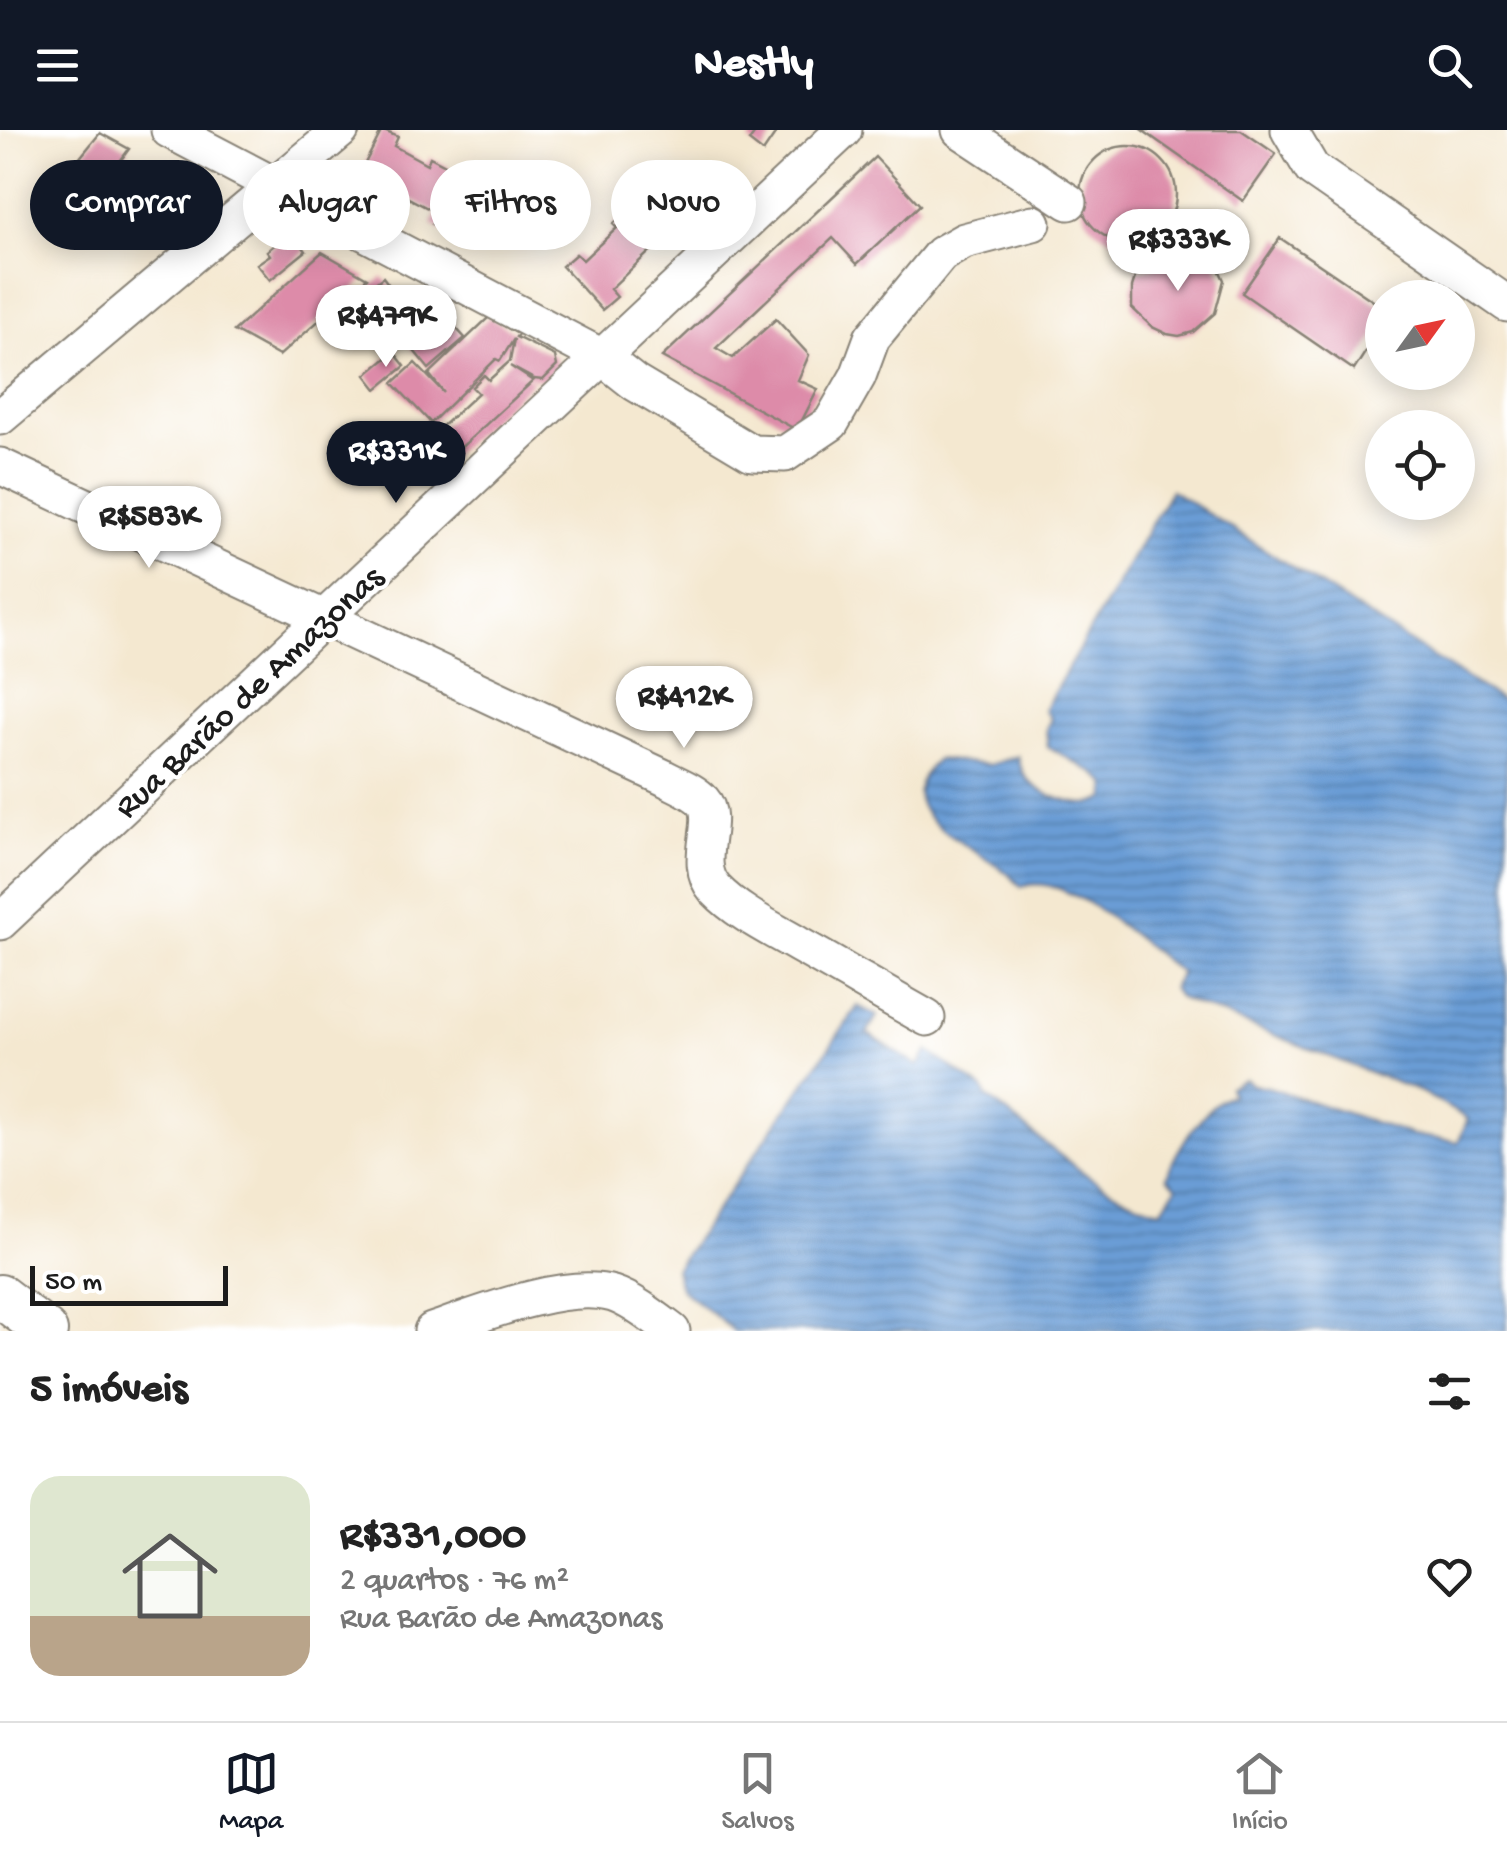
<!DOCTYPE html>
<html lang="pt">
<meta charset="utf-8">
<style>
body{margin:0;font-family:"Gochi Hand",sans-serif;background:#f2f2f2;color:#222;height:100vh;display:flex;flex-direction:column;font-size:38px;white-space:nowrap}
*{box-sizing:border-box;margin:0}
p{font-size:32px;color:#767676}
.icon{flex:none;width:55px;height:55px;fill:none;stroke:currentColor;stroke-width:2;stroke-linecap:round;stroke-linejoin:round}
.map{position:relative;height:1201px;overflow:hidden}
.panel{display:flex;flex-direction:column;background:#fff;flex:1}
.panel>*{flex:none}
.banner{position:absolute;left:30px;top:30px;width:1000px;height:90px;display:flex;gap:20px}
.needle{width:65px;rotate:57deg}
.buttons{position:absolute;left:1365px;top:150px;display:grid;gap:20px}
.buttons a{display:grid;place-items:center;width:110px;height:110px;border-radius:50%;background:#fff;box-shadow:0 5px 25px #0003;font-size:50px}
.scale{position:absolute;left:30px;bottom:25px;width:198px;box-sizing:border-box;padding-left:10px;border:5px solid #1c1c1c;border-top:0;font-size:28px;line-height:35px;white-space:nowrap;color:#1c1c1c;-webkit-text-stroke:8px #fff;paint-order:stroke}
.price{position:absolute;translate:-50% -85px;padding:0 22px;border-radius:35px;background:#fff;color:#222;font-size:32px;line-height:65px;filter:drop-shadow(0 2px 5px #0008)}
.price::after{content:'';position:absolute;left:50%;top:60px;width:30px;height:22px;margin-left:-15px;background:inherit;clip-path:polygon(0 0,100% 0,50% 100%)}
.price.current{background:#111827;color:#fff}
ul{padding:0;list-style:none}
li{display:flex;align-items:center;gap:30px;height:250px;padding:0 30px}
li+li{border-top:2px solid #e0e0e0}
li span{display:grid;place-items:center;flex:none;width:280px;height:200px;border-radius:30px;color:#555}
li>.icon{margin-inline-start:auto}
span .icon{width:120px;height:120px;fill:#fffc;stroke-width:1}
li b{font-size:42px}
h2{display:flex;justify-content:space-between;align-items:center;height:120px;padding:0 30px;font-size:42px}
.tag{padding:0 35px;border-radius:45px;background:#fff;box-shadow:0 5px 25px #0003;font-size:35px;line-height:90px}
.tag.current{background:#111827;color:#fff}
header{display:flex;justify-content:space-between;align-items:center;height:130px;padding:0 30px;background:#111827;color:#fff;font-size:45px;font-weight:700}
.tabs{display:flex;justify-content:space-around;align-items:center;height:140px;border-top:2px solid #e0e0e0;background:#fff;font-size:28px;color:#767676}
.tabs a{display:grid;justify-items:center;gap:5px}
.tabs .current{color:#111827}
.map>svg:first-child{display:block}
.water{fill:url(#water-rules);stroke:#435c79;stroke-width:2.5}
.building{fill:#dd8ba9}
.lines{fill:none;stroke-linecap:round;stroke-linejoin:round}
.minor-casing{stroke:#888276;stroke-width:39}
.major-casing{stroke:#888276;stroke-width:46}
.minor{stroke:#fff;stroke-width:35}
.major{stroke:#fff;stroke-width:42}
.labels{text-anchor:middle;stroke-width:8;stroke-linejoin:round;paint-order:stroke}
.street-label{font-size:35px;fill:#1c1c1c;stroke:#fff}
</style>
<header><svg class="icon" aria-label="menu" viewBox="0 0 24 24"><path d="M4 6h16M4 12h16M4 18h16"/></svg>Nestly<svg class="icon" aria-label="search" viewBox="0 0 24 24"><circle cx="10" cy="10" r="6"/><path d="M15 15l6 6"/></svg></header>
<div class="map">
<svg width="1507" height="1201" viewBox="0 0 1507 1201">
<defs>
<pattern id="water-rules" width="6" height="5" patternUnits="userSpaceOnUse" patternTransform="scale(2.5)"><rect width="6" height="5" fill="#6a9dd6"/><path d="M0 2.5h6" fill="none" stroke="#567fad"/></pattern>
</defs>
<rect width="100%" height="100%" fill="#fff"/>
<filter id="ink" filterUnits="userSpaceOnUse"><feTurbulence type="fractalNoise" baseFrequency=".01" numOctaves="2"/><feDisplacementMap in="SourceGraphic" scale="20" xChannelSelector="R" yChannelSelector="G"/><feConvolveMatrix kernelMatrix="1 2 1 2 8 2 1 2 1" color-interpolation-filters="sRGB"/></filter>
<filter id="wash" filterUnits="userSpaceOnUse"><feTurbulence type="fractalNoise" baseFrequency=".0048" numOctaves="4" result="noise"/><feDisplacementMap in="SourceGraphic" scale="40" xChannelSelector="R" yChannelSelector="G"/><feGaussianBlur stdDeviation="2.25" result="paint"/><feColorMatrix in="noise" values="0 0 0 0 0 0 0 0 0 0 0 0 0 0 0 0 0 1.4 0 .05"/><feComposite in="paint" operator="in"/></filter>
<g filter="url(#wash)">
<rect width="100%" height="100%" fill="#f4e8d0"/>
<path class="water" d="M1171 360 1507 574V1201H734L680 1158 675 1139 858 876 877 886 867 903 918 936 928 921 983 959 987 967C1040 1007 1096 1064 1161 1080L1177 1057 1167 1047C1174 1023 1208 969 1232 965L1229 957 1245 949 1253 955 1268 957 1412 1005 1458 1012 1468 989 1423 963 1179 868 1172 858 1181 843C1146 818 1065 738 1021 757 991 717 872 689 938 629L989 635 1018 626C1020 637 1023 647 1032 654 1049 668 1088 682 1106 668L1107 654 1096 644 1048 617 1046 599 1051 589 1044 580Z"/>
<g id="blocks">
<path class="building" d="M382 0 398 7 394 16 427 34 430 27 449 37 447 41 457 46 459 41 476 50 448 103 432 94 437 83 376 51 372 59 356 51Z
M748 0H778L763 22 749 11 754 4Z
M1142 0H1241L1276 24 1243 71Z
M100 3 129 19 109 46 79 29Z
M1080 64a48 48 0 1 1 96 0a48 48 0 1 1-96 0Z
M875 27 920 75 857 134 833 108 716 218 733 228 776 189 809 225 798 250 818 259 797 300 662 227Z
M641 60 682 104 669 118 662 110 610 159 617 167 602 180 562 136 576 124 583 130 617 98 613 94 626 82 630 87 635 82 627 73Z
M291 101 306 121 270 150 257 134 270 125 267 121Z
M1280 108 1382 177V196L1354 240 1242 163Z
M322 122 367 148 279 226 234 201Z
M1205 123 1216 133 1224 150 1215 183 1193 202 1179 206 1167 204 1152 197 1132 178V157L1137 141Z
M383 147 401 171 382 185 374 175 348 196 337 183Z
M412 166 430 187 389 220 372 199Z
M445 186 465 208 429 239 410 216Z
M489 187 518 204 516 207 555 226 557 236 543 250 534 249 510 236 533 251 429 347 401 333 427 309 421 302 430 293 437 301 478 263 472 257 484 245 489 250 510 231 514 209 500 231 496 229 431 293 393 253 415 233 444 263 429 244Z
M394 222 405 236 377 259 366 245Z"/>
</g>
</g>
<g filter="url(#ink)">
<use href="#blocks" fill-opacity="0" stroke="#888276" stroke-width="2.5"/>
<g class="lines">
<defs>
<path id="minor" d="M169 0 602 227 635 253 752 323 785 324 831 293 858 246 872 208 941 124 964 111 1033 93
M960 0 1069 72
M1289 0 1312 39 1507 174
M0 287 341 0
M0 336 663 647C675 654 693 660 703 671 720 690 691 732 715 759 738 783 770 798 799 815 842 839 884 864 927 888
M0 792 844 0
M432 1201C478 1185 565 1150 613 1164 632 1170 656 1189 672 1201"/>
<path id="major" d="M0 1166 46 1201"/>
</defs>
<use href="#minor" class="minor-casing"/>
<use href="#major" class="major-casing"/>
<use href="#minor" class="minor"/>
<use href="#major" class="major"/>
</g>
</g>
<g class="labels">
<g class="street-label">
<text transform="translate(247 560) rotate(-43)" y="12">Rua Barão de Amazonas</text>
</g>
</g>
</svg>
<div class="buttons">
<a><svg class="needle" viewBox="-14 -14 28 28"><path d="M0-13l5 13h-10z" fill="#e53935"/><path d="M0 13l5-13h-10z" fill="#767676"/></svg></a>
<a><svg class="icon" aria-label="locate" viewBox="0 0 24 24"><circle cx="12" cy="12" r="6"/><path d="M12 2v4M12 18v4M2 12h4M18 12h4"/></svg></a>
</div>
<div class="scale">50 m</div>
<b class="price" style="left:1178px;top:164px">R$333K</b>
<b class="price" style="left:386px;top:240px">R$479K</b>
<b class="price current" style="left:396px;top:376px">R$331K</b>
<b class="price" style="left:149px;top:441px">R$583K</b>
<b class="price" style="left:684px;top:621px">R$412K</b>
<div class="banner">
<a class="tag current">Comprar</a>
<a class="tag">Alugar</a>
<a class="tag">Filtros</a>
<a class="tag">Novo</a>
</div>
</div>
<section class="panel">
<h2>5 imóveis<svg class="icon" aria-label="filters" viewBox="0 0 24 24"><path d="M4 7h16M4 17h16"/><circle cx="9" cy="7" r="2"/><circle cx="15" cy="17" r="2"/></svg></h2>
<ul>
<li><span style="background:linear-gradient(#dfe7d0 70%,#b9a48a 0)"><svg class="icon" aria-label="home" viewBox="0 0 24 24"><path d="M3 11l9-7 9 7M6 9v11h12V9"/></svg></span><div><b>R$331,000</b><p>2 quartos · 76 m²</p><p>Rua Barão de Amazonas</p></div><svg class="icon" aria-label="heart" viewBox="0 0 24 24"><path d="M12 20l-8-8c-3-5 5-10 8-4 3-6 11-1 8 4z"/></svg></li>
</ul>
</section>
<nav class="tabs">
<a class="current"><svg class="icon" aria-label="map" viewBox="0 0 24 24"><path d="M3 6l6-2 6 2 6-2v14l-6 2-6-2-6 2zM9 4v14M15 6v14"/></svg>Mapa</a>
<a><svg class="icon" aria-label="saved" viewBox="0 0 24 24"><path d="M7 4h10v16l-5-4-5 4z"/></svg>Salvos</a>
<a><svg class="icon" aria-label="home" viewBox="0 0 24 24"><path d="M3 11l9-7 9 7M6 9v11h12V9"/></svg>Início</a>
</nav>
